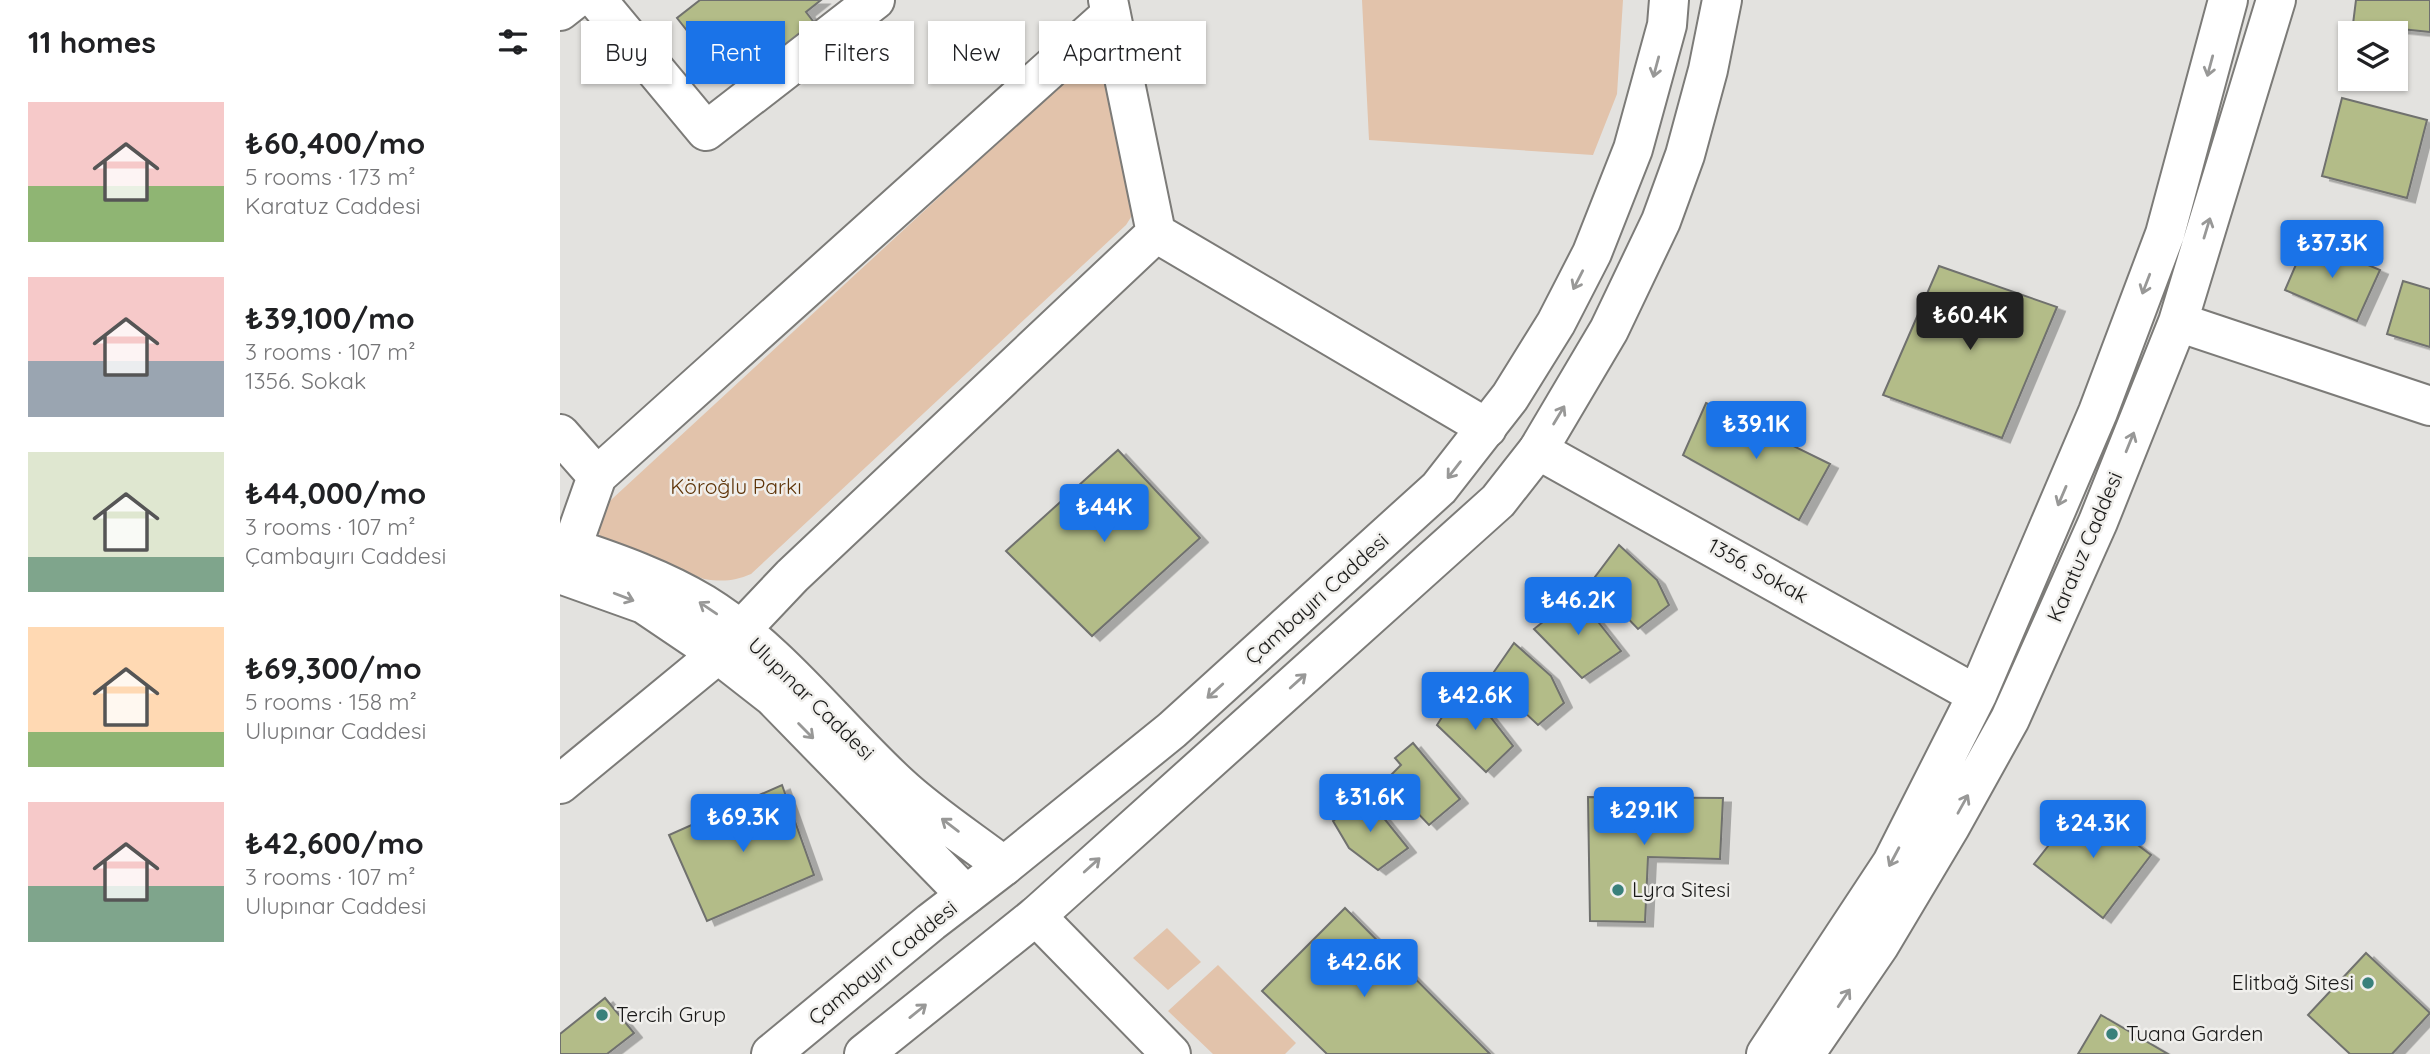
<!DOCTYPE html>
<meta charset="utf-8">
<style>
body{margin:0;font-family:Quicksand,sans-serif;background:#f2f2f2;color:#202124;height:100vh;display:flex;flex-direction:column;font-size:26px;white-space:nowrap}
*{box-sizing:border-box;margin:0}
p{font-size:23px;color:#757577}
.icon{flex:none;width:38px;height:38px;fill:none;stroke:currentColor;stroke-width:2;stroke-linecap:round;stroke-linejoin:round}
.map{position:relative;flex:1;overflow:hidden}
.details{display:flex;flex-direction:column;background:#fff;width:560px}
.details>*{flex:none}
.top-card{position:absolute;left:21px;top:21px;width:665px;height:63px;display:flex;gap:14px}
.fabs{position:absolute;left:1778px;top:21px;display:grid;gap:14px}
.fabs a{display:grid;place-items:center;width:70px;height:70px;border-radius:0px;background:#fff;box-shadow:0 2px 5px #0004;font-size:35px}
.price{position:absolute;translate:-50% -60px;padding:0 16px;border-radius:7px;background:#1a73e8;color:#fff;font-size:23px;line-height:46px;filter:drop-shadow(0 2px 4px #0008)}
.price::after{content:'';position:absolute;left:50%;top:42px;width:21px;height:16px;margin-left:-10px;background:inherit;clip-path:polygon(0 0,100% 0,50% 100%)}
.price.active{background:#222;color:#fff}
ul{padding:0;list-style:none}
li{display:flex;align-items:center;gap:21px;height:175px;padding:0 28px}
li span{display:grid;place-items:center;flex:none;width:196px;height:140px;border-radius:0px;color:#555}
li>.icon{margin-inline-start:auto}
span .icon{width:84px;height:84px;fill:#fffc;stroke-width:1}
li b{font-size:30px}
h2{display:flex;justify-content:space-between;align-items:center;height:84px;padding:0 28px;font-size:30px}
.tag{padding:0 24px;border-radius:0px;background:#fff;box-shadow:0 2px 5px #0004;font-size:24px;line-height:63px}
.tag.active{background:#1a73e8;color:#fff}
main{display:flex;flex:1;min-height:0}
.map>svg:first-child{display:block}
.green{fill:#e2c3ab}
.building{fill:#b3bc88;stroke:#70716e;stroke-width:2;filter:url(#shadow)}
.lines{fill:none;stroke-linecap:round;stroke-linejoin:round}
.minor-casing{stroke:#7c7b78;stroke-width:42}
.major-casing{stroke:#7c7b78;stroke-width:42}
.minor{stroke:#fff;stroke-width:38}
.major{stroke:#fff;stroke-width:38}
.oneway{stroke:#989897}
.poi-dot{fill:#39807b;stroke:#f0efec;stroke-width:2.5}
.labels{text-anchor:middle;stroke-width:5;stroke-linejoin:round;paint-order:stroke}
.park-label{font-size:21px;fill:#5e3408;stroke:#f0efec}
.street-label{font-size:21px;fill:#191918;stroke:#f0efec}
.poi-label{font-size:21px;fill:#191918;stroke:#f0efec;text-anchor:start}
</style>
<main>
<section class="details">
<h2>11 homes<svg class="icon" aria-label="filters" viewBox="0 0 24 24"><path d="M4 7h16M4 17h16"/><circle cx="9" cy="7" r="2"/><circle cx="15" cy="17" r="2"/></svg></h2>
<ul>
<li><span style="background:linear-gradient(#f6c9c9 60%,#8fb573 0)"><svg class="icon" aria-label="home" viewBox="0 0 24 24"><path d="M3 11l9-7 9 7M6 9v11h12V9"/></svg></span><div><b>₺60,400/mo</b><p>5 rooms · 173 m²</p><p>Karatuz Caddesi</p></div></li>
<li><span style="background:linear-gradient(#f6c9c9 60%,#9aa5b1 0)"><svg class="icon" aria-label="home" viewBox="0 0 24 24"><path d="M3 11l9-7 9 7M6 9v11h12V9"/></svg></span><div><b>₺39,100/mo</b><p>3 rooms · 107 m²</p><p>1356. Sokak</p></div></li>
<li><span style="background:linear-gradient(#dfe7d0 75%,#7fa58c 0)"><svg class="icon" aria-label="home" viewBox="0 0 24 24"><path d="M3 11l9-7 9 7M6 9v11h12V9"/></svg></span><div><b>₺44,000/mo</b><p>3 rooms · 107 m²</p><p>Çambayırı Caddesi</p></div></li>
<li><span style="background:linear-gradient(#ffd9b3 75%,#8fb573 0)"><svg class="icon" aria-label="home" viewBox="0 0 24 24"><path d="M3 11l9-7 9 7M6 9v11h12V9"/></svg></span><div><b>₺69,300/mo</b><p>5 rooms · 158 m²</p><p>Ulupınar Caddesi</p></div></li>
<li><span style="background:linear-gradient(#f6c9c9 60%,#7fa58c 0)"><svg class="icon" aria-label="home" viewBox="0 0 24 24"><path d="M3 11l9-7 9 7M6 9v11h12V9"/></svg></span><div><b>₺42,600/mo</b><p>3 rooms · 107 m²</p><p>Ulupınar Caddesi</p></div></li>
</ul>
</section>
<div class="map">
<svg width="1870" height="1054" viewBox="0 0 1870 1054">
<defs>
<filter id="shadow"><feDropShadow dx="8" dy="4.5" stdDeviation="0" flood-color="#0004"/></filter>
</defs>
<rect width="100%" height="100%" fill="#e3e2df"/>
<path class="green" d="M802 0H1063L1057 94 1033 155 809 140Z
M527 65 538 66 544 72 573 214 566 225 191 574C175 581 162 582 144 579L41 538 37 529 39 511 518 69Z
M607 928 641 962 608 990 573 958Z
M658 965 736 1043 725 1054H653L608 1011Z"/>
<path class="building" d="M140 0H261L246 12 259 29 209 68 198 55 166 80 117 18Z
M1796 0H1870V32L1793 24Z
M1782 98 1867 120 1847 198 1762 176Z
M1747 239 1820 270 1797 321 1725 290Z
M1379 266 1497 307 1442 438 1323 395Z
M1843 281 1870 289V347L1827 334Z
M1146 403 1270 464 1239 520 1123 455Z
M558 450 640 538 532 636 446 551Z
M1059 545 1097 580 1109 605 1078 629 1032 581Z
M1017 595 1061 651 1022 678 974 629Z
M954 643 991 676 1004 703 978 725 929 679Z
M911 692 953 746 926 772 877 725 891 703Z
M853 743 900 799 869 825 826 780 841 765 835 758Z
M222 785 254 875 147 921 109 835Z
M806 796 848 848 818 870 789 848 773 821Z
M1028 797 1163 798 1160 859 1088 857 1085 922 1030 921Z
M1522 803 1591 855 1543 918 1474 864Z
M785 908 930 1054H767L702 991Z
M1806 953 1870 1013 1832 1054H1790L1748 1015Z
M45 998 74 1033 47 1054H0V1034Z
M1541 1015 1608 1054H1518Z"/>
<g class="lines">
<defs>
<path id="minor" d="M37 0 146 131 315 0
M548 0 596 233 927 428
M0 11 14 0
M1618 322 1870 406
M0 434 37 476
M978 450 1417 695
M0 546 12 548C57 563 102 579 144 604 220 651 274 725 339 785 370 814 410 840 444 866
M0 574 84 604 158 654 213 697 406 895
M2 575 37 476 551 14
M0 784 158 654 232 576 596 233
M476 916 611 1054
M1206 1054 1332 863 1417 695 1538 412 1605 234 1668 0
M1245 1054 1319 946 1390 827 1450 719 1538 522 1618 322 1716 0"/>
<path id="major" d="M211 1054 371 922 444 866 612 730 879 488 950 397 996 323 1032 253 1073 149 1107 25 1109 0
M304 1054 476 916 938 501 978 450 1049 330 1101 221 1125 155 1148 70 1162 0"/>
</defs>
<use href="#minor" class="minor-casing"/>
<use href="#major" class="major-casing"/>
<use href="#minor" class="minor"/>
<use href="#major" class="major"/>
</g>
<defs><path id="oneway-shaft" d="M-6 0H5M1.5-3L5.5 0L1.5 3" fill="none" stroke-width="1.6" stroke-linecap="round" stroke-linejoin="round" transform="scale(1.75)"/></defs>
<g class="oneway">
<use href="#oneway-shaft" transform="translate(1650 66) rotate(105)"/>
<use href="#oneway-shaft" transform="translate(1096 67) rotate(105)"/>
<use href="#oneway-shaft" transform="translate(1647 228) rotate(-73)"/>
<use href="#oneway-shaft" transform="translate(1018 280) rotate(117)"/>
<use href="#oneway-shaft" transform="translate(1586 284) rotate(111)"/>
<use href="#oneway-shaft" transform="translate(999 415) rotate(-59)"/>
<use href="#oneway-shaft" transform="translate(1570 442) rotate(-68)"/>
<use href="#oneway-shaft" transform="translate(894 470) rotate(128)"/>
<use href="#oneway-shaft" transform="translate(1502 496) rotate(113)"/>
<use href="#oneway-shaft" transform="translate(64 597) rotate(21)"/>
<use href="#oneway-shaft" transform="translate(148 608) rotate(-146)"/>
<use href="#oneway-shaft" transform="translate(738 681) rotate(-42)"/>
<use href="#oneway-shaft" transform="translate(655 691) rotate(138)"/>
<use href="#oneway-shaft" transform="translate(246 731) rotate(45)"/>
<use href="#oneway-shaft" transform="translate(1403 804) rotate(-61)"/>
<use href="#oneway-shaft" transform="translate(390 825) rotate(-143)"/>
<use href="#oneway-shaft" transform="translate(1334 857) rotate(118)"/>
<use href="#oneway-shaft" transform="translate(532 865) rotate(-42)"/>
<use href="#oneway-shaft" transform="translate(1284 998) rotate(-56)"/>
<use href="#oneway-shaft" transform="translate(358 1011) rotate(-39)"/>
</g>
<g class="poi-dot">
<circle cx="1058" cy="890" r="7"/>
<circle cx="1808" cy="983" r="7"/>
<circle cx="42" cy="1015" r="7"/>
<circle cx="1552" cy="1034" r="7"/>
</g>
<g class="labels">
<g class="park-label">
<text x="176" y="494">Köroğlu Parkı</text>
</g>
<g class="street-label">
<text transform="translate(1525 547) rotate(-67)" y="7">Karatuz Caddesi</text>
<text transform="translate(1198 571) rotate(29)" y="7">1356. Sokak</text>
<text transform="translate(757 599) rotate(-42)" y="7">Çambayırı Caddesi</text>
<text transform="translate(251 699) rotate(44)" y="7">Ulupınar Caddesi</text>
<text transform="translate(323 963) rotate(-39)" y="7">Çambayırı Caddesi</text>
</g>
<g class="poi-label">
<text x="1072" y="897">Lyra Sitesi</text>
<text x="1794" y="990" text-anchor="end">Elitbağ Sitesi</text>
<text x="56" y="1022">Tercih Grup</text>
<text x="1566" y="1041">Tuana Garden</text>
</g>
</g>
</svg>
<div class="fabs">
<a><svg class="icon" aria-label="layers" viewBox="0 0 24 24"><path d="M12 4l9 5-9 5-9-5zM3 14l9 5 9-5"/></svg></a>
</div>
<b class="price" style="left:1772px;top:280px">₺37.3K</b>
<b class="price active" style="left:1410px;top:352px">₺60.4K</b>
<b class="price" style="left:1196px;top:461px">₺39.1K</b>
<b class="price" style="left:544px;top:544px">₺44K</b>
<b class="price" style="left:1018px;top:637px">₺46.2K</b>
<b class="price" style="left:915px;top:732px">₺42.6K</b>
<b class="price" style="left:810px;top:834px">₺31.6K</b>
<b class="price" style="left:1084px;top:847px">₺29.1K</b>
<b class="price" style="left:183px;top:854px">₺69.3K</b>
<b class="price" style="left:1533px;top:860px">₺24.3K</b>
<b class="price" style="left:804px;top:999px">₺42.6K</b>
<div class="top-card">
<a class="tag">Buy</a>
<a class="tag active">Rent</a>
<a class="tag">Filters</a>
<a class="tag">New</a>
<a class="tag">Apartment</a>
</div>
</div>
</main>
